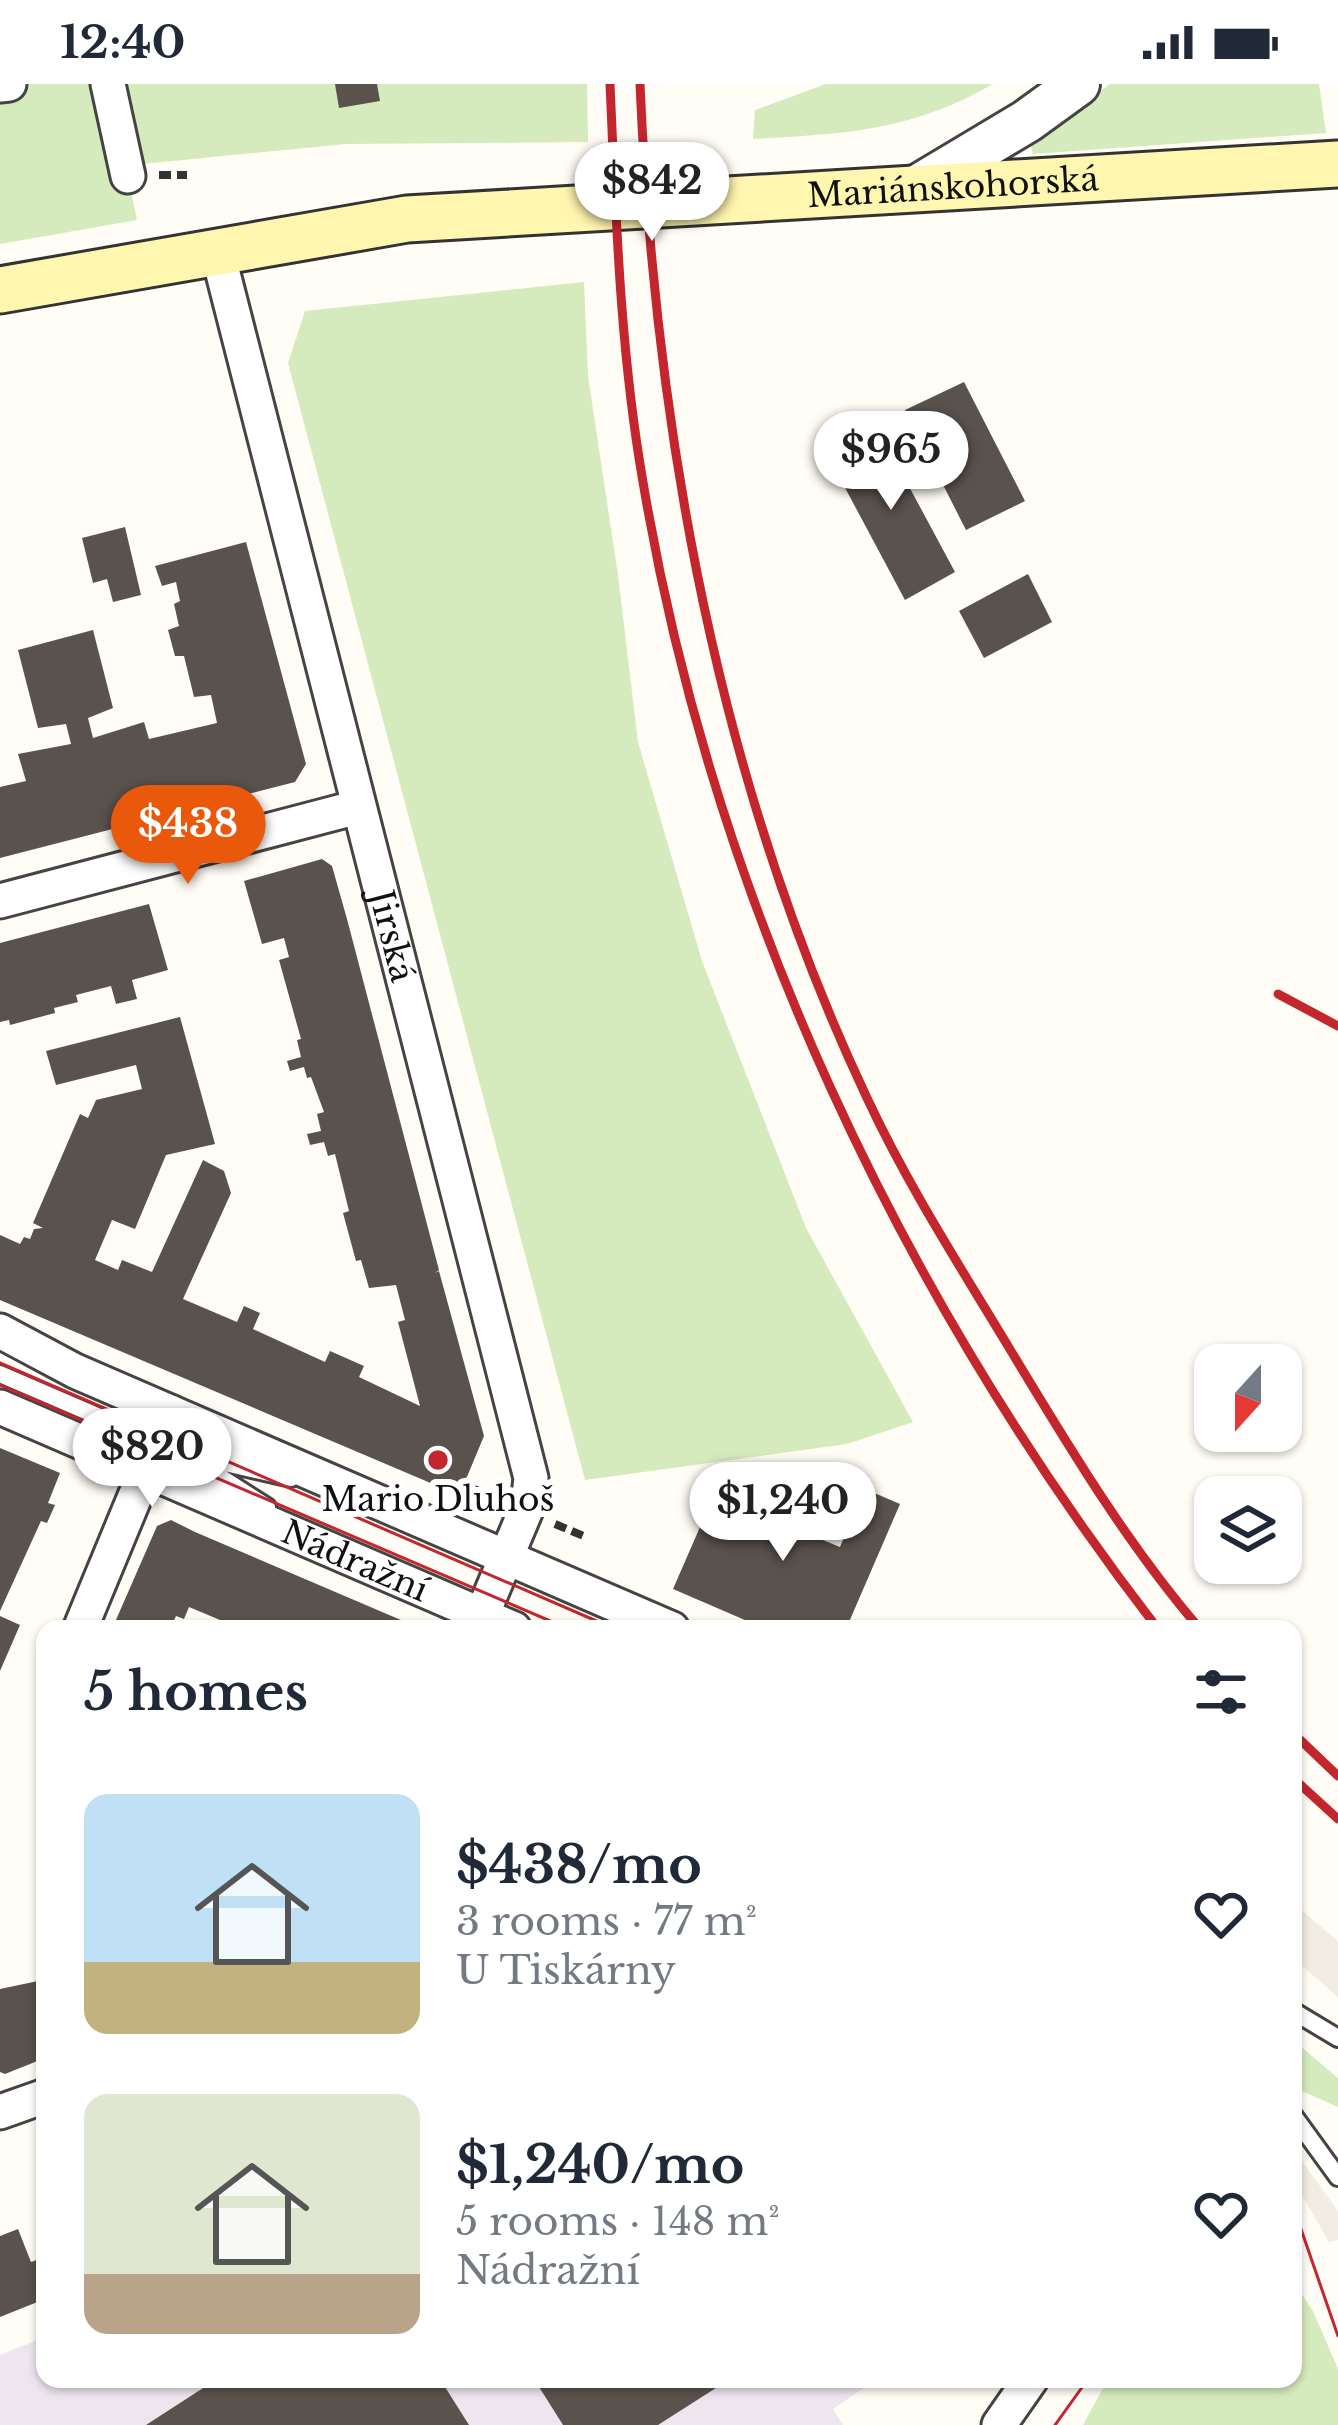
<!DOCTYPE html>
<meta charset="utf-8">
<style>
body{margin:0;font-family:"Libre Baskerville",serif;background:#f6f6f7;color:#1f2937;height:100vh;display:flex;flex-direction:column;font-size:45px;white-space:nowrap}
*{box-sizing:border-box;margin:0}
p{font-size:39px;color:#747a83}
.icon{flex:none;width:66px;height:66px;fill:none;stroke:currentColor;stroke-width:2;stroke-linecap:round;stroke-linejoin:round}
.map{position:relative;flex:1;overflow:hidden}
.drawer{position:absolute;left:36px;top:1536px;width:1266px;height:768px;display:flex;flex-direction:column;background:#fff;border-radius:24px;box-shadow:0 3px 9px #0004}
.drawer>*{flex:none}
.needle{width:78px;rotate:201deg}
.buttons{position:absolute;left:1194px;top:1260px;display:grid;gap:24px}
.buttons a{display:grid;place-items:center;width:108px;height:108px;border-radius:24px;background:#fff;box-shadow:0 3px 9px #0004;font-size:60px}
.price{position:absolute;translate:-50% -102px;padding:0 27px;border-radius:42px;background:#fff;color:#222;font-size:39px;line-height:78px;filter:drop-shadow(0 3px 6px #0008)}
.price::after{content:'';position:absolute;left:50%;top:72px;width:36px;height:27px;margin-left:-18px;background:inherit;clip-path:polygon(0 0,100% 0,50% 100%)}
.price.selected{background:#ea580c;color:#fff}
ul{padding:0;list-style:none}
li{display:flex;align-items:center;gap:36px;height:300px;padding:0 48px}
li span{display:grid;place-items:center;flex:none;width:336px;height:240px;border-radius:24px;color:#555}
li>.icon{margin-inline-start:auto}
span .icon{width:144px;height:144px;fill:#fffc;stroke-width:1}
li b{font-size:51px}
h2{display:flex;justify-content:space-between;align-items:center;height:144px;padding:0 48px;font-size:51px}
.status{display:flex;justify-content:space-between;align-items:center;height:84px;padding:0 60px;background:#fff;direction:ltr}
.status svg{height:33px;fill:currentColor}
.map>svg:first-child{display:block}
.industrial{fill:#eee6ef}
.green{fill:#d5ebbd}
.plaza{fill:#f1ede2}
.building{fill:#5a524d}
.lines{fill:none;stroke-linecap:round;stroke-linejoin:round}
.service-casing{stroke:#444;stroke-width:22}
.minor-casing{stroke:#444;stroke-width:39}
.tertiary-casing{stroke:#444;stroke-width:48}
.secondary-casing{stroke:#333;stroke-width:51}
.path{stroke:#333;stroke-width:8;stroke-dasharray:12 6;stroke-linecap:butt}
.service{stroke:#fff;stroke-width:16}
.minor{stroke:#fff;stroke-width:33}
.tertiary{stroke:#fff;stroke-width:42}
.secondary{stroke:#fff6b0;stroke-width:45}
.tram{stroke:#c4262e;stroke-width:3}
.rail{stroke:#c4262e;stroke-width:9}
.poi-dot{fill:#c4262e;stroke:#fff;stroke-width:4.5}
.labels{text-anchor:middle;stroke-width:12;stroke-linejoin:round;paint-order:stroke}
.street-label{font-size:33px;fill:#111;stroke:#fff}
.poi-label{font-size:33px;fill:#111;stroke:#fff}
</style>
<div class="status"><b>12:40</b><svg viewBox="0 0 49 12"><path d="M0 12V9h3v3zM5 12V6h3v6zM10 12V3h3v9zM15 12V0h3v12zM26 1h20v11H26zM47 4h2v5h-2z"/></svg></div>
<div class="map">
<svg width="1338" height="2341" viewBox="0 0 1338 2341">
<rect width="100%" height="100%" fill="#fffdf5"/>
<path class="industrial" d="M45 2253V2295H877L833 2325 843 2341H0V2271Z"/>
<path class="green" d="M0 0H108L137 136 0 160Z
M119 0H587L588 58 346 60 132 81Z
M826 0H993C912 47 844 50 753 55L755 26Z
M1110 0H1319L1326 49 1033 70 1030 59Z
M584 198 588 292 618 491 638 658 702 877 806 1144 913 1338 847 1360 585 1396 288 279 305 227Z
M1293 1956 1338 1994V2023L1293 2003Z
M1293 2197 1313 2227 1338 2285V2341H1083L1108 2295H1293Z"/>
<path class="plaza" d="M1293 1819 1338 1857V1913L1293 1874Z
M1293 2065 1338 2127V2156L1329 2158 1293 2095Z"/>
<path class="building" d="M335 0H377L380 17 339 24Z
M964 298 1025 417 966 446 905 326Z
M877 343 955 488 905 516 827 370Z
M125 443 141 511 113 518 107 495 93 499 82 454Z
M246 458 306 680 295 698 0 774V703L26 697 18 670 71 660 66 640 38 644 18 566 93 546 113 624 88 634 93 654 144 638 149 655 217 639 211 611 194 613 184 572H175L168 546 179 542 174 520 180 517 176 498 162 502 155 482Z
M1028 490 1052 538 984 574 959 527Z
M322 775 332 782 347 835 439 1186 435 1189 439 1187 484 1352 464 1400 447 1406 0 1216V1151L20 1160 24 1153 30 1155 34 1145 43 1144 33 1139 80 1030 88 1034 96 1016 142 1005 136 981 56 1001 46 967 180 933 215 1060 166 1071 135 1145 112 1136 95 1176 118 1186 122 1176 152 1188 203 1076 224 1087 231 1109 183 1215 237 1238 244 1222 260 1229 253 1245 325 1278 330 1267 364 1282 359 1293 420 1322 398 1238 405 1236 396 1201 369 1204 361 1176 356 1177 343 1129 349 1127 335 1070 328 1072 324 1058 310 1061 307 1050 321 1047 317 1030 324 1028 311 993 307 994 304 983 290 987 287 977 301 973 297 956 301 955 279 876 289 873 284 854 262 860 244 797Z
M149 820 168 886 132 896 137 915 116 920 111 902 76 911 78 918 54 924 55 929 10 941 9 936 0 938V859Z
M0 1364 60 1389 48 1419 55 1421 47 1439 41 1437 0 1527Z
M717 1404 794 1437 791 1443 840 1463 865 1405 900 1420 846 1545H766L673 1505Z
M171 1436 195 1448 422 1545H216L220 1536 189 1523 184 1535 176 1532 170 1545H112L157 1442Z
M0 1532 20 1541 0 1587Z
M38 1897 41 1907 45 1906V1974L5 1990 0 1988V1905Z
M18 2145 31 2178 45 2173V2215L0 2233V2152Z
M217 2295H440L469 2341H146Z
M534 2295H730L658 2341H563Z"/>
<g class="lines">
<defs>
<path id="service" d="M0 1290 181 1368 267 1423
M199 1373 291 1394
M1293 1927 1338 1954
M1293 2031 1338 2093"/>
<g id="minor">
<path d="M108 0 128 92"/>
<path d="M0 1 9 0"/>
<path id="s1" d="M217 166 531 1394 528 1421 482 1531"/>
<path d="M0 817 358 723"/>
<path d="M0 1247 75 1287 672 1545"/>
<path id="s2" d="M0 1323 514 1545"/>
<path d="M80 1545 170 1328"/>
<path d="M0 2028 45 2012"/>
<path d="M999 2341 1031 2295"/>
</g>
<path id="tertiary" d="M915 104 1027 37 1078 0"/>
<g id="secondary">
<path id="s3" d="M0 206 407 135 1338 80"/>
</g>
</defs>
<use href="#service" class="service-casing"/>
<use href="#minor" class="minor-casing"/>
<use href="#tertiary" class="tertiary-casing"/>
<use href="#secondary" class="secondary-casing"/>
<path class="path" d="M159 91H187
M474 1405 497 1415
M555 1440 586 1453"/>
<use href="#service" class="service"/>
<use href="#minor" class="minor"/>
<use href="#tertiary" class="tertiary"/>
<use href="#secondary" class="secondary"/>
<path class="tram" d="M0 1279 615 1545
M0 1301 569 1545
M1293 2122 1338 2252
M1055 2341 1088 2295"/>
<path class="rail" d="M610 0C616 133 620 266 643 398 713 815 900 1211 1158 1545
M640 0C655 346 718 699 867 1014 908 1102 961 1184 1011 1267 1069 1363 1127 1460 1200 1545
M1278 910 1338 942
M1293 1649 1338 1692
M1293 1694 1338 1735"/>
</g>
<circle class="poi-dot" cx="438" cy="1376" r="12"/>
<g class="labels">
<g class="street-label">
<text dy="12" stroke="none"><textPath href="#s3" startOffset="960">Mariánskohorská</textPath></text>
<text dy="12" stroke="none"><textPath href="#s1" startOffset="708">Jirská</textPath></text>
<text dy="12" stroke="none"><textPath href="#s2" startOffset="387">Nádražní</textPath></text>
</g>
<g class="poi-label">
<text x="438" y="1427">Mario Dluhoš</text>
</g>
</g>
</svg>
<div class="buttons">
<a><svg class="needle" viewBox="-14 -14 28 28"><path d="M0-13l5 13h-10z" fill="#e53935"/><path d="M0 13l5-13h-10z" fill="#747a83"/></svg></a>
<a><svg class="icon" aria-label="layers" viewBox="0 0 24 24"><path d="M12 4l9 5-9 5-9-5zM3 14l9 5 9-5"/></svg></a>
</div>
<b class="price" style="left:652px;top:160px">$842</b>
<b class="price" style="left:891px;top:429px">$965</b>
<b class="price selected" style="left:188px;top:803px">$438</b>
<b class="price" style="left:152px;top:1426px">$820</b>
<b class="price" style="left:783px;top:1480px">$1,240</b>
<section class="drawer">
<h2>5 homes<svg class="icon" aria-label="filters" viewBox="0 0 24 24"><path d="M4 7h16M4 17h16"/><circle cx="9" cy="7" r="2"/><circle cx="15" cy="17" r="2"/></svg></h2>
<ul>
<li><span style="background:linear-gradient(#bfe0f5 70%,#c2b280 0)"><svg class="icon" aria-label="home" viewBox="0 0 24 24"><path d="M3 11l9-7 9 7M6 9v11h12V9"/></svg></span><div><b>$438/mo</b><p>3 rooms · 77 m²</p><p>U Tiskárny</p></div><svg class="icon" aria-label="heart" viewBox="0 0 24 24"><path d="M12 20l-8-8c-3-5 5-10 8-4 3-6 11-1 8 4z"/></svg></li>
<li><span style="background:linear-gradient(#dfe7d0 75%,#b9a48a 0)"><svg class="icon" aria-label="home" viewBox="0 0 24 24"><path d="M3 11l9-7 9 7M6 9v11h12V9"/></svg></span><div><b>$1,240/mo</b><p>5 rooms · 148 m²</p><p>Nádražní</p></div><svg class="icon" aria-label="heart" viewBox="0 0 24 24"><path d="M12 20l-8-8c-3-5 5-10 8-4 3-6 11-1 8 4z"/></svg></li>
</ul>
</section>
</div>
